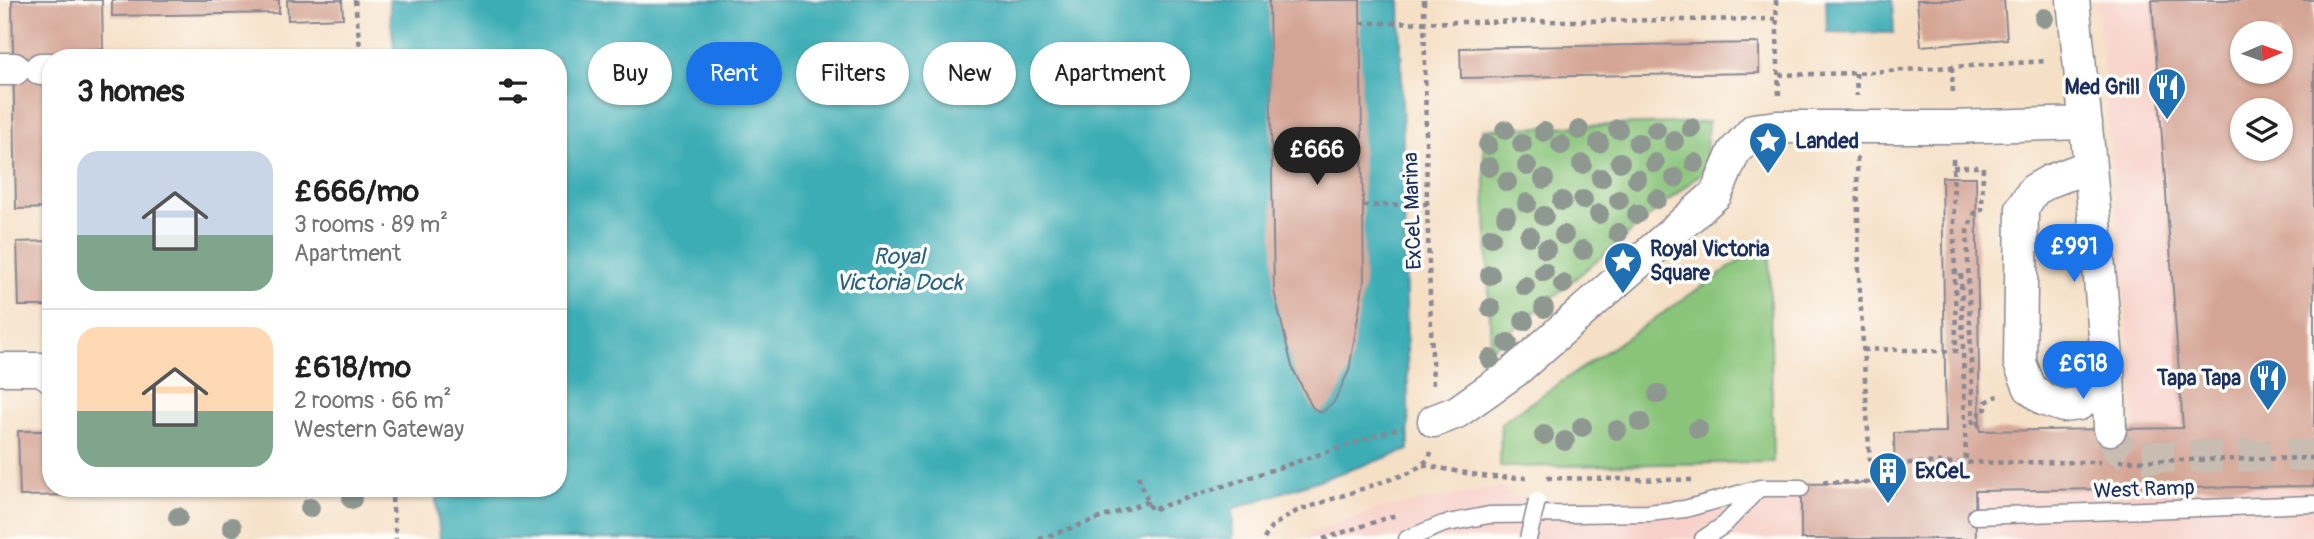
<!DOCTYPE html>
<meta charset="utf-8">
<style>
body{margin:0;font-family:Pangolin,sans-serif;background:#f6f6f6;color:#222;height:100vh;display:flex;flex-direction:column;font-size:26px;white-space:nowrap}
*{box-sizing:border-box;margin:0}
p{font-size:23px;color:#767676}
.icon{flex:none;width:38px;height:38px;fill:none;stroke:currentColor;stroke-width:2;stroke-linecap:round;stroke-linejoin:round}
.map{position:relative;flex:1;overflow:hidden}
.sheet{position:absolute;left:42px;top:49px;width:525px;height:448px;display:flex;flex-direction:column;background:#fff;border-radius:28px;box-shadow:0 2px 5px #0004}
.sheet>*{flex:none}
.hud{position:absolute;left:588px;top:42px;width:665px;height:63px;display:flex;gap:14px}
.needle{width:46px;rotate:88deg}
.controls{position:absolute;left:2230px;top:21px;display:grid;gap:14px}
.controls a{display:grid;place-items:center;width:63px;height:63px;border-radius:50%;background:#fff;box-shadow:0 2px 5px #0004;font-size:35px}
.price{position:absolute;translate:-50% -60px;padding:0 16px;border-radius:24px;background:#1a73e8;color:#fff;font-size:23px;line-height:46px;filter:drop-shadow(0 2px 4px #0008)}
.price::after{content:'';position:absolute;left:50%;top:42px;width:21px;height:16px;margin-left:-10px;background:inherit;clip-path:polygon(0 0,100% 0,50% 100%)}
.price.on{background:#222;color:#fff}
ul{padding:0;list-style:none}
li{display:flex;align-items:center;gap:21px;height:175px;padding:0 35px}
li+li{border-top:2px solid #e0e0e0}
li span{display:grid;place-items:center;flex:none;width:196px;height:140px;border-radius:21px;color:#555}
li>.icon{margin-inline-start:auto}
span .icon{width:84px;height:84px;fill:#fffc;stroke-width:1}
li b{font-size:30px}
h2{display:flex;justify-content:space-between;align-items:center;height:84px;padding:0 35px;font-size:30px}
.pill{padding:0 24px;border-radius:32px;background:#fff;box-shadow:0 2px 5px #0004;font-size:24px;line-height:63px}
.pill.on{background:#1a73e8;color:#fff}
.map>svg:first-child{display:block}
.built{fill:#f7d1c9;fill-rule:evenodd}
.green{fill:#89c47a;stroke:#527a6c;stroke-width:2}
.water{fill:#3cadb5;stroke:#2c6e8a;stroke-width:2}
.building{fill:#d4a494;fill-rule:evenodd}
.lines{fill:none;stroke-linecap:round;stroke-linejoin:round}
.street-tunnel{stroke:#c9bcb0;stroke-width:32;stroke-dasharray:32 16;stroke-linecap:butt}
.lane-casing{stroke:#888792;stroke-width:19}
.street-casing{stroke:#888792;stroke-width:35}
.path{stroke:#888792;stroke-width:4.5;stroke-dasharray:5 5;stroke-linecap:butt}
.lane{stroke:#fff;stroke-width:16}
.street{stroke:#fff;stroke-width:32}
.lane-bridge-casing{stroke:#888792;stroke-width:19;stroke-linecap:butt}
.lane-bridge{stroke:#fff;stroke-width:16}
.tree{fill:#8f9791}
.labels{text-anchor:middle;stroke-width:7;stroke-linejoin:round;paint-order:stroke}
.poi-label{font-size:21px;font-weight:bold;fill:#1b2f5e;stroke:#fdfcf7;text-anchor:start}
.street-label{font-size:21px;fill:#1b2f5e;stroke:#fdfcf7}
.water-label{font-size:23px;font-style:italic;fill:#286181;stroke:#fdfcf7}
</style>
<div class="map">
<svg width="2314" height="539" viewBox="0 0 2314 539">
<rect width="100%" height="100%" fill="#fdfcf7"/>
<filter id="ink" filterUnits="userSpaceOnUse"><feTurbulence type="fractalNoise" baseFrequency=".0143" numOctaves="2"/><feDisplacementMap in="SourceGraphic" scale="14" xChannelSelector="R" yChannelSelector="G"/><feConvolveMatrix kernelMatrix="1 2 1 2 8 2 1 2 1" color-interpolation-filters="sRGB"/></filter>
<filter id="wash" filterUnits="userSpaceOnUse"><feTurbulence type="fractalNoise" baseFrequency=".00686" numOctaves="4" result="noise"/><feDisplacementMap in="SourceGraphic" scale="28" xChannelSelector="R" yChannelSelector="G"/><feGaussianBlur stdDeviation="1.57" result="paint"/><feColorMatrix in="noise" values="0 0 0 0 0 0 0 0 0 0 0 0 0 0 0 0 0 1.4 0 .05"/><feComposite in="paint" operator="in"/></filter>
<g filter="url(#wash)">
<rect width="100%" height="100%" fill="#f5dfc5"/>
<path class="built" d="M2097 0H2314V426L2137 429ZM2242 33H2280V72H2242ZM2242 110H2280V149H2242Z
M1871 483 1895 493 2314 486V539H1305L1312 533 1378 509 1502 487 1514 496 1537 501 1766 498 1801 484Z"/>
<path class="green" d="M1708 122 1705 170 1491 349 1483 129Z
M1769 241 1773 462 1500 467 1501 423Z"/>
<path class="water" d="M389 0H1400L1409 450 1233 509V539H440L435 488H558V58H395Z
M1826 0H1892L1894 33 1827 32Z"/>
<g id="blocks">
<path class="building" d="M12 0H102L103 49 71 50V56L41 57 51 80V208L16 209Z
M112 0H279V13L112 16Z
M287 0H342L343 18 288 20Z
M1269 0H1360L1364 281 1349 371 1334 402 1321 413 1312 407 1292 367 1274 291Z
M1917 0H2004L2007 39 1921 46Z
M2152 0H2314V486L1975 491 1976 539H1801V484L1871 483 1895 493 1894 433 1946 432 1942 177H1976L1980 431 2183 428ZM2242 33H2280V72H2242ZM2242 110H2280V149H2242Z
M1759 43V73L1461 78 1460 48Z
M51 241V306H19L17 242Z
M18 431H51V488H74L75 495 20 496Z"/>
</g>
</g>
<g filter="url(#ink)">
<use href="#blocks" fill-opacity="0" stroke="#888792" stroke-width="2"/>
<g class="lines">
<path class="street-tunnel" d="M2110 429 2117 448 2133 457 2314 455"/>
<defs>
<path id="lane" d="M1976 516 2314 504
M1407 539 1443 524 1489 515 1648 513 1685 509 1760 488H1801
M1703 539 1724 525 1758 489"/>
<path id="street" d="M2073 0 2090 166 2108 370 2093 395 2079 404 2063 406 2045 400 2030 388 2020 363 2022 208 2034 190 2050 181 2090 166
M0 69H14
M41 69H51
M0 369H42L51 376
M2108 370 2110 429
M1434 421 1457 412 1515 371 1716 194 1734 152 1754 130 1779 127H1953L2086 123"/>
</defs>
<use href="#lane" class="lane-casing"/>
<use href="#street" class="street-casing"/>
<path class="path" d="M355 0 361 58
M1424 0 1427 204 1433 387
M1776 0 1779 97
M1361 23 1777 19
M346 58V52L360 51
M1952 67 1953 96
M1856 73 1857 96
M1779 75 1856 73 2047 61
M1857 157 1859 275 1871 483 1895 463 2100 462
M1953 167H1983L1982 210H1976L1967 231 1973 425H1978L1980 409H1986V402L1998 396
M1363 206 1427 204
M1953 272H1961L1966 464
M1863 350C1894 348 1924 352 1956 351L1953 158
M2119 461 2314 458
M1423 465 1488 477 1528 478
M1138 476 1151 510 1402 427
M1547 478 1692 480
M1823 482 1871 483
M391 488 396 539
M1039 539 1147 502V500
M1264 539 1272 526 1297 511 1412 472 1429 459 1431 452
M1323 539 1396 515"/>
<use href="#lane" class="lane"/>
<use href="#street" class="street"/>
<defs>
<path id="lane-bridge" d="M1528 539 1537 501"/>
</defs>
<use href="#lane-bridge" class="lane-bridge-casing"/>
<use href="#lane-bridge" class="lane-bridge"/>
</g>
<g class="tree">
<circle cx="2044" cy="18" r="10"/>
<circle cx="1691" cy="128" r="10"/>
<circle cx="1618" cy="129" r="10"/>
<circle cx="1505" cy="130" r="10"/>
<circle cx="1579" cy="130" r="10"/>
<circle cx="1656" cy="130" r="10"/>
<circle cx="1544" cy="132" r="10"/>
<circle cx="1674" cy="141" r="10"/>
<circle cx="1599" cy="143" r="10"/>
<circle cx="1638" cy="143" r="10"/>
<circle cx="1522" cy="144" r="10"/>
<circle cx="1488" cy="145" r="10"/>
<circle cx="1561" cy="145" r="10"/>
<circle cx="1620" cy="162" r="10"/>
<circle cx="1655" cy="163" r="10"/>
<circle cx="1695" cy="163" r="10"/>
<circle cx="1582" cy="164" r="10"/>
<circle cx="1527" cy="166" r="10"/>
<circle cx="1489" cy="167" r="10"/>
<circle cx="1601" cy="178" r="10"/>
<circle cx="1675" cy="178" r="10"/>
<circle cx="1544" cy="179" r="10"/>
<circle cx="1637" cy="179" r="10"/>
<circle cx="1507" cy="182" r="10"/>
<circle cx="1657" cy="199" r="10"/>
<circle cx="1583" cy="200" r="10"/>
<circle cx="1619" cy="200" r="10"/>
<circle cx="1562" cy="201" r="10"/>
<circle cx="1527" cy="203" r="10"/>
<circle cx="1599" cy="214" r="10"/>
<circle cx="1637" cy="214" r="10"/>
<circle cx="1506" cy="216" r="10"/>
<circle cx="1544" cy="216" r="10"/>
<circle cx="1618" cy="233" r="10"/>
<circle cx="1564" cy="235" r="10"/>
<circle cx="1529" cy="236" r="10"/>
<circle cx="1491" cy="237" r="10"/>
<circle cx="1546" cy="249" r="10"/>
<circle cx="1583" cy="250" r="10"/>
<circle cx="1544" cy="272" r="10"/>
<circle cx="1490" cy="275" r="10"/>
<circle cx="1563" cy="284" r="10"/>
<circle cx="1525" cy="286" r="10"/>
<circle cx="1491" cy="308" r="10"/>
<circle cx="1544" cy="308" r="10"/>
<circle cx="1524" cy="321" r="10"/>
<circle cx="1508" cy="343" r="10"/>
<circle cx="1490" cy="359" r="10"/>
<circle cx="1658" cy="394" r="10"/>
<circle cx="1640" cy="422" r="10"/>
<circle cx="1582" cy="427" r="10"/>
<circle cx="1698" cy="429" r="10"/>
<circle cx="1617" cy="430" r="10"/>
<circle cx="1544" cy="435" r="10"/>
<circle cx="1565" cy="441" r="10"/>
<circle cx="352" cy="499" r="10"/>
<circle cx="310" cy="508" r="10"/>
<circle cx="178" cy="517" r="10"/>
<circle cx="232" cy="527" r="10"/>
</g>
</g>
<defs>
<symbol id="restaurant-pin" viewBox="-11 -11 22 30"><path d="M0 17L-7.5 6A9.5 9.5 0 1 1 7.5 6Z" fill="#1f6fb2" stroke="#fdfcf7"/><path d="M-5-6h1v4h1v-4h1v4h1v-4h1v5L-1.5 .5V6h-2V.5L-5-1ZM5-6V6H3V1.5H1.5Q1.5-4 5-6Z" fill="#fff"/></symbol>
<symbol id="sight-pin" viewBox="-11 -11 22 30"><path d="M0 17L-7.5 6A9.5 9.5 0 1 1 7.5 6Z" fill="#1f6fb2" stroke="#fdfcf7"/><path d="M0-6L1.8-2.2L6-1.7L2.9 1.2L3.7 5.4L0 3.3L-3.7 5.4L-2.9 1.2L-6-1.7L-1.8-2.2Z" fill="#fff"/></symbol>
<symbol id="building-pin" viewBox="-11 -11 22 30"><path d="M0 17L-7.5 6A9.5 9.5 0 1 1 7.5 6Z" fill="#1f6fb2" stroke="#fdfcf7"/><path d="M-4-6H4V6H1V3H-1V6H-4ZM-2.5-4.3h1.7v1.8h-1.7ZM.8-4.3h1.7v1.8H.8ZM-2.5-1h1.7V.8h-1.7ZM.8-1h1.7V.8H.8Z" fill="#fff"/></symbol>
</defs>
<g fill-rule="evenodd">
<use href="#restaurant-pin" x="2145" y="65" width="44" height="60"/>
<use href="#sight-pin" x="1746" y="119" width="44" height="60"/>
<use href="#sight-pin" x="1601" y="239" width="44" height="60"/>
<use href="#restaurant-pin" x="2246" y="356" width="44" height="60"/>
<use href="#building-pin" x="1866" y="449" width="44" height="60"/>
</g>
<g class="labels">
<g class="poi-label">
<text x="2140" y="94" text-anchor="end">Med Grill</text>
<text x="1795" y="148">Landed</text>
<text x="1650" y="256">Royal Victoria<tspan x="1650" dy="24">Square</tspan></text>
<text x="2241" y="385" text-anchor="end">Tapa Tapa</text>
<text x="1915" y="478">ExCeL</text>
</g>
<g class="street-label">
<text transform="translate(1412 211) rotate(-92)" y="7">ExCeL Marina</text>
<text transform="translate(2144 489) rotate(-2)" y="7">West Ramp</text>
</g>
<g class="water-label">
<text x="899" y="264">Royal<tspan x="899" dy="26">Victoria Dock</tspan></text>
</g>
</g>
</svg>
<div class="controls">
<a><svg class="needle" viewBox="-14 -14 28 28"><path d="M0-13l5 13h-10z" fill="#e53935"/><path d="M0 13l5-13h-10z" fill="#767676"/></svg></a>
<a><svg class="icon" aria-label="layers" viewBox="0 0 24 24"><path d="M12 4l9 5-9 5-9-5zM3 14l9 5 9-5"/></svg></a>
</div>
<b class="price on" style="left:1317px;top:187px">£666</b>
<b class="price" style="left:2074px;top:284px">£991</b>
<b class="price" style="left:2083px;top:401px">£618</b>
<div class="hud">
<a class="pill">Buy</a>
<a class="pill on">Rent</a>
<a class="pill">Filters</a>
<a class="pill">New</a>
<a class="pill">Apartment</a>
</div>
<section class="sheet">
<h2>3 homes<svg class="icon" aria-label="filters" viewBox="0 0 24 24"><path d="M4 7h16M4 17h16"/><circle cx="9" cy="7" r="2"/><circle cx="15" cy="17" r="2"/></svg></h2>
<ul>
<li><span style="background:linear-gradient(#c9d6e8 60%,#7fa58c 0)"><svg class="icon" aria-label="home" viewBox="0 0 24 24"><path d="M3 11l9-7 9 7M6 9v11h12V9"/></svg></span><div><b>£666/mo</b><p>3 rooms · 89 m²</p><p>Apartment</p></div></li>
<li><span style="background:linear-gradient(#ffd9b3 60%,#7fa58c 0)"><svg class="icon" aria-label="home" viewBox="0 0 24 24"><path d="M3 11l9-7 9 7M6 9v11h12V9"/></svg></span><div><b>£618/mo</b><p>2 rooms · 66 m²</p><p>Western Gateway</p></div></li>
</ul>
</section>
</div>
